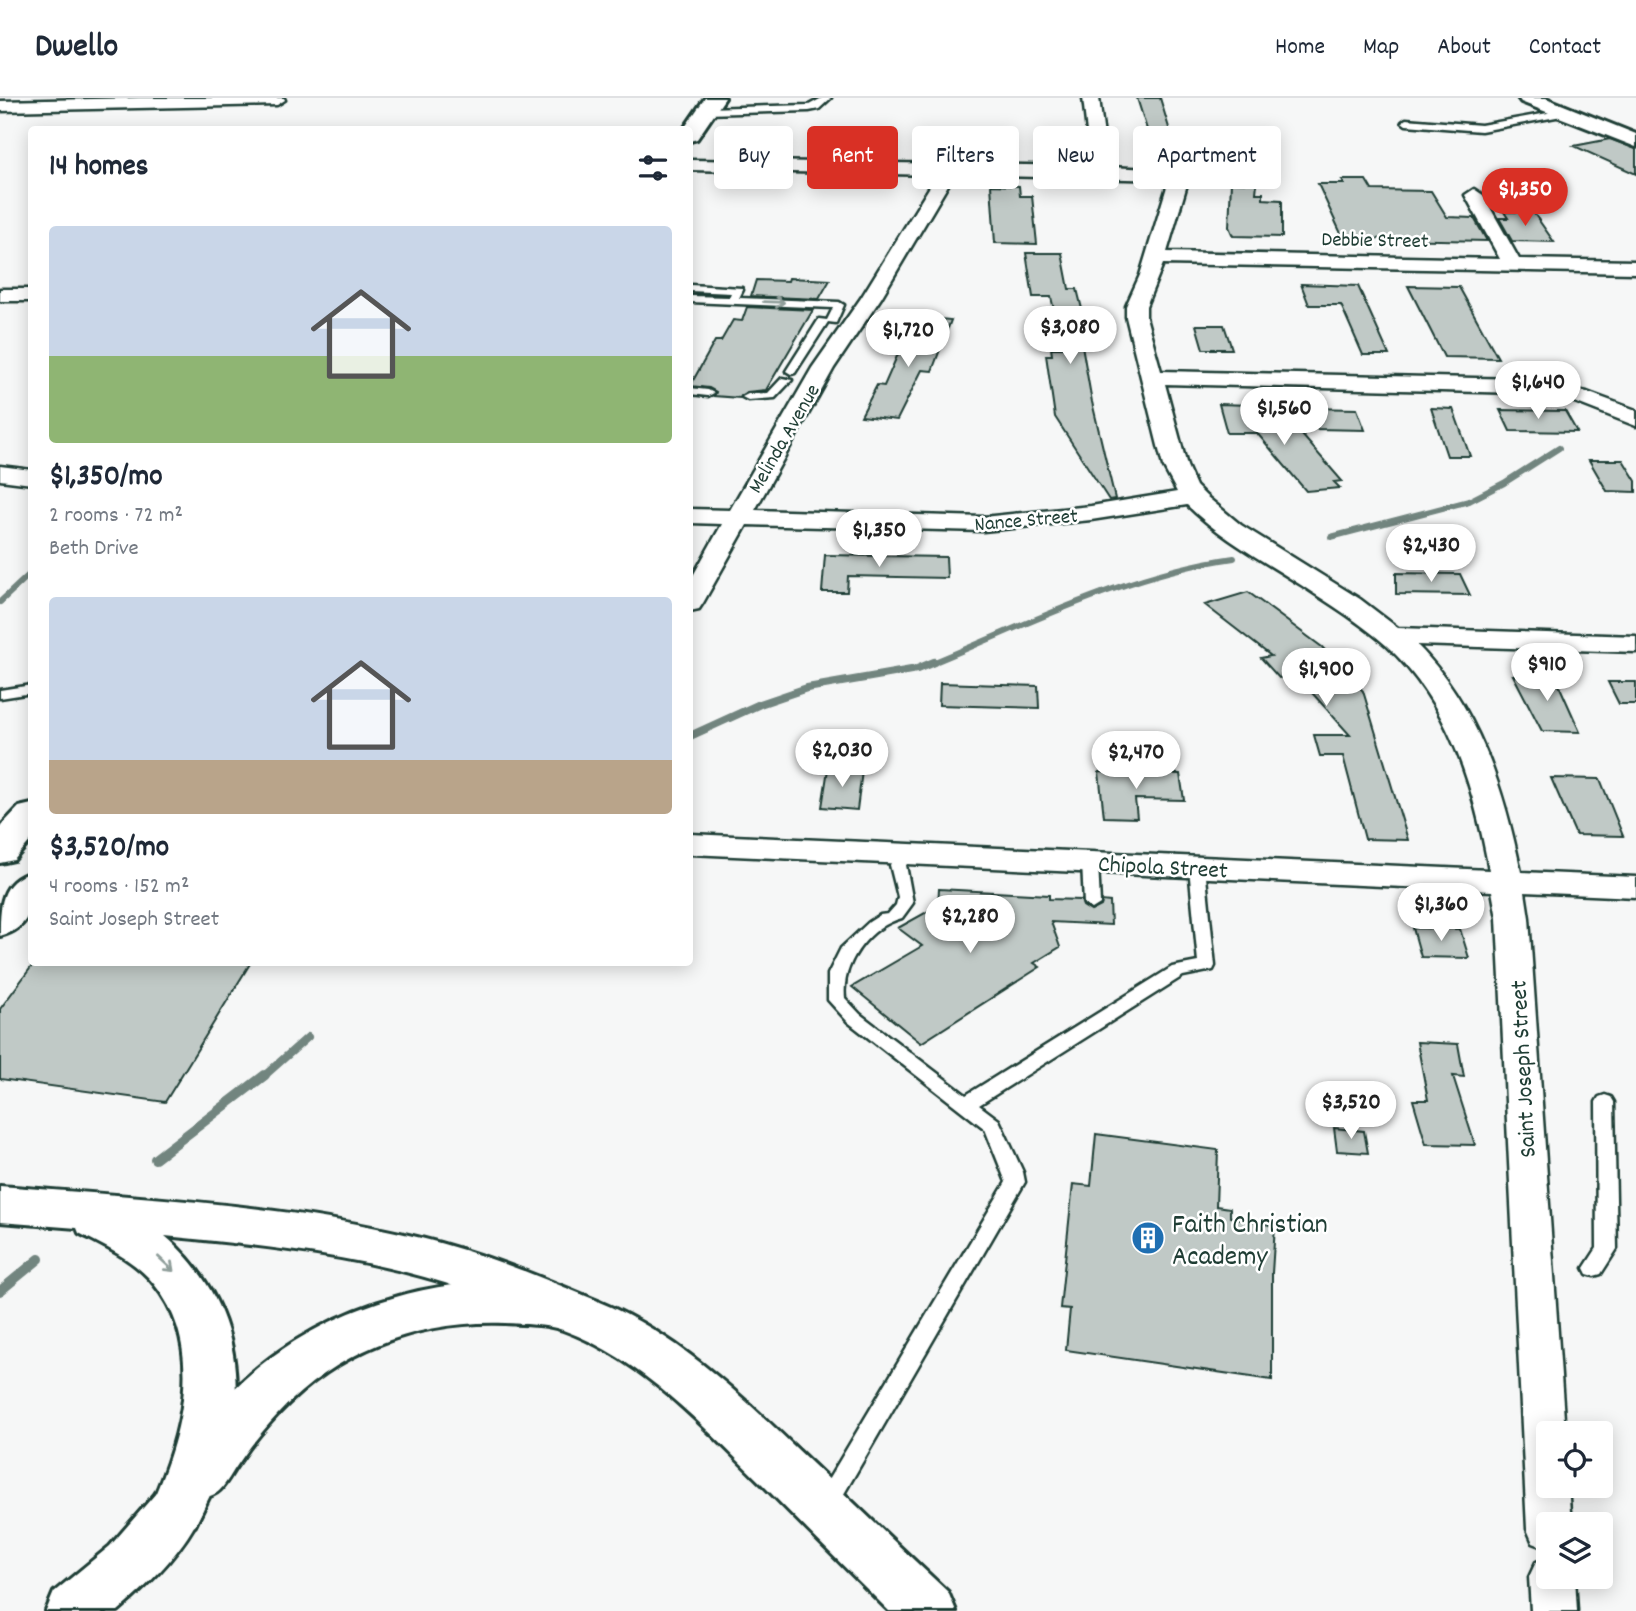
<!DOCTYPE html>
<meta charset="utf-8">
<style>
body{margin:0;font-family:Dekko,sans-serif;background:#f2f2f3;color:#1f2937;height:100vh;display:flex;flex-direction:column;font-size:26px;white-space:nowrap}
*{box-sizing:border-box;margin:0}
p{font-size:23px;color:#747a83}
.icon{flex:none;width:38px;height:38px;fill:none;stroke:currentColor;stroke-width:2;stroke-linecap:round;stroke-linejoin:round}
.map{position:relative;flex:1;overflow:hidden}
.panel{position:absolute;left:28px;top:28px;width:665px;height:840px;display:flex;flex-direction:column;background:#fff;border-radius:7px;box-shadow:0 4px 18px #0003}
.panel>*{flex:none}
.top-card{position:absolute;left:714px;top:28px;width:665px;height:63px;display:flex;gap:14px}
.buttons{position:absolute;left:1536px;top:1323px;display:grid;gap:14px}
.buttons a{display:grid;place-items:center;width:77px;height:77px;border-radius:7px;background:#fff;box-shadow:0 4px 18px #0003;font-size:35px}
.price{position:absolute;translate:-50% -60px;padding:0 16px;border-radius:24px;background:#fff;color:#222;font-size:23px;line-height:46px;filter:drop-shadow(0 2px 4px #0008)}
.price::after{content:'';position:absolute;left:50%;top:42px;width:21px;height:16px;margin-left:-10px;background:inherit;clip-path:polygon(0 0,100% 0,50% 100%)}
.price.on{background:#d93025;color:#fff}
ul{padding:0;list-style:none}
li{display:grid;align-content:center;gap:14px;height:371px;padding:0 21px}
li span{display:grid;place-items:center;height:217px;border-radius:7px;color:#555}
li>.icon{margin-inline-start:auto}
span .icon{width:126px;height:126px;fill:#fffc;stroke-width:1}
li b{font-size:30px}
h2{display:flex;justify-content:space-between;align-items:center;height:84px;padding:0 21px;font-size:30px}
.tag{padding:0 24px;border-radius:7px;background:#fff;box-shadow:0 4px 18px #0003;font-size:24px;line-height:63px}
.tag.on{background:#d93025;color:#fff}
header{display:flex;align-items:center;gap:42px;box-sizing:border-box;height:98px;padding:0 35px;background:#fff;border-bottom:2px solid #e0e1e3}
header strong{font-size:33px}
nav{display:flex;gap:38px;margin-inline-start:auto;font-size:24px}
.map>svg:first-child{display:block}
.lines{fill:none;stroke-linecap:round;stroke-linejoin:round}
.stream-far2{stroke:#72857f;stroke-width:6}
.stream-far1{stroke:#72857f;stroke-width:8}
.stream{stroke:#72857f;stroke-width:10}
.building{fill:#c0c9c6;stroke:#1f3d34;stroke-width:2}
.service-casing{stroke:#1f3d34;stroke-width:5}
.minor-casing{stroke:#1f3d34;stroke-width:5}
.tertiary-casing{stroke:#1f3d34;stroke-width:6}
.secondary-casing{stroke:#1f3d34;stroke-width:6}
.primary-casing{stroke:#1f3d34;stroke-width:6}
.service{fill:#fff;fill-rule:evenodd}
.minor{fill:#fff;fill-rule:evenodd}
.tertiary{fill:#fff;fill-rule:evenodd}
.secondary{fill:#fff;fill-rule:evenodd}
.primary{fill:#fff;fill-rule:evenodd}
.oneway{stroke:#8f9e9a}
.labels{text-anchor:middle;stroke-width:5;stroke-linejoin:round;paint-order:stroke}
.far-street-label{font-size:21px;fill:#1f3d34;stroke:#fff}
.street-label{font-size:24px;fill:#1f3d34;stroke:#fff}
.near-poi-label{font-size:28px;fill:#1f3d34;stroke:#fff;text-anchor:start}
</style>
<header>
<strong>Dwello</strong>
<nav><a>Home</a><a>Map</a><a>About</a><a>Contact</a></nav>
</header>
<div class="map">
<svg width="1636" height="1513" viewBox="0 0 1636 1513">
<rect width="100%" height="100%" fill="#f6f7f7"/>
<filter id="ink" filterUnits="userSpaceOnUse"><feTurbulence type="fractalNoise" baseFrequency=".0143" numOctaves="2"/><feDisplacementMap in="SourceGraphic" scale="14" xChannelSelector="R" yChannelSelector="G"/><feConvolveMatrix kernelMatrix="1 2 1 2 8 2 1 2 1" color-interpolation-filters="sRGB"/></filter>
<g filter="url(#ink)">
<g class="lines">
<path class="stream-far2" d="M1331 439 1469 403 1504 385 1559 350
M0 504 32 474
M930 566C1028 526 1128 475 1234 460"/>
<path class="stream-far1" d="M690 638 760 606 807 590 917 571 934 564
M263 979 308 939"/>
<path class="stream" d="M155 1061 265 977
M0 1193 39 1161"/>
</g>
<path class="building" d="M1137 0H1160L1178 60H1156Z
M1610 41 1636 51V76L1574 48Z
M1342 82H1366L1372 92 1431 93 1447 119 1474 120 1487 143 1343 140 1318 86H1344Z
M1231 84 1257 85 1256 95H1263V101L1282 102V139L1233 138 1229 129Z
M991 87 1019 88 1020 98H1032L1037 146 995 145Z
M1504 114H1533L1554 144 1512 143 1499 120H1508Z
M1026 155H1062L1069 191H1077L1084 219H1077L1092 304 1115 401 1109 402 1055 319 1046 257H1052L1051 250H1063L1051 199H1033Z
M789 180 830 182 819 201 751 198 756 182 788 183Z
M1301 186 1358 188 1389 257H1363L1341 207H1309Z
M1408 188 1459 189 1498 260 1444 259Z
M747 209 813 212 766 292 747 294 740 300 714 298 716 294 709 290 690 288 715 243H721L733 222 742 223Z
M919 219 951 222 932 273 922 272 897 322 861 318 877 287 884 288 901 249H905Z
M1196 227H1224L1232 251H1203Z
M1219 306 1250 307 1255 322 1290 323 1342 383 1334 384 1340 390 1306 393 1257 335H1227Z
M1308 310 1357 311 1365 332 1315 331Z
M1431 310 1453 311 1470 358H1447Z
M1500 312 1565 313 1577 334 1510 333Z
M1589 362H1623L1636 383V394L1607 393Z
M825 457 946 459 947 480 848 478 847 494H822Z
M1396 475 1460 476 1470 497 1396 496Z
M1248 494 1322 549 1363 593 1408 742 1365 741 1343 658H1320L1314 637H1350L1296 577 1279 580 1261 560 1271 558 1205 507Z
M1513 577 1555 578 1580 634 1542 633Z
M1608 584H1636V606H1619Z
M940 585 1038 588 1039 610 939 607Z
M828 671 862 673 857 712 822 709Z
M1099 674 1180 676 1184 702 1135 701 1137 720 1104 719Z
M1551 680 1600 681 1623 738 1576 737Z
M939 791 1049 797V801L1081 802 1083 808 1091 813 1101 808 1102 803 1110 804 1111 827 1051 824 1060 849 1034 865 1040 869 921 945 852 889 922 848 898 830 938 808Z
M1413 830 1460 831 1469 860 1421 859Z
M35 864H251L165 1004 0 981V911Z
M1417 944 1458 946 1464 979 1453 978 1475 1047 1426 1046 1413 1002H1428Z
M1334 1030 1364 1033 1368 1055 1337 1053Z
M1096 1036 1218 1052 1216 1108 1230 1110V1119L1275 1128 1272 1175V1282L1066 1252 1070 1211 1060 1210 1073 1086 1091 1088Z"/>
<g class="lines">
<defs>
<path id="service" d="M822 0H831L819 11 809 13 707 16 703 13 707 10 809 7Z
M1564 12 1568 15 1567 17 1481 33 1406 27 1402 24 1406 21 1481 27Z
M690 187 742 190 743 192 739 200 839 204 844 207 836 225 828 224 795 275 791 276 786 273 819 221 827 222 833 210 690 204V198L729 199 731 195 690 193Z
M782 280 792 282 775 300 748 302 742 299 748 296 768 295Z
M690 290 708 292 714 295 708 298 690 296Z
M32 587V595L0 600V592Z
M911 751 919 756 906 767 913 805 902 820C869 829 841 865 845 900L860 916 966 997 1172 869 1198 864 1189 769 1197 764 1205 769 1215 868 1213 872 1183 878 979 1007 999 1022 1023 1074 1025 1084 834 1413 826 1416 818 1413 815 1406 818 1399 1006 1084 985 1031 848 924 828 902V876L841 850 869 824 880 817 888 816 896 807 898 799 890 767 895 757Z
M1090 759 1098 764 1100 806 1092 811 1084 806 1082 764Z
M1605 997 1611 999 1614 1004 1617 1151 1601 1176 1594 1178 1587 1176 1584 1170 1597 1150 1596 1004 1599 999Z"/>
<path id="minor" d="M139 0H284L285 2 277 7 0 13V3Z
M1083 0H1099L1108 69 1175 72 1181 73 1188 83 1167 154 1500 161 1465 97 1474 91 1483 97 1519 161 1636 163V175L1163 166 1146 208V219L1161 273 1520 281 1587 294 1636 312V328L1572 303 1520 295 1165 286 1187 368 1196 388 1206 398 1241 427 1360 501 1398 530 1636 538V554L1417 547C1478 608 1504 691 1521 774L1636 779V799L1525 794 1529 820 1565 1335H1549V1388H1568L1571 1426H1549V1451L1533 1445 1527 1431 1497 820 1492 793 690 756V736L1489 772C1474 690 1450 607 1387 548 1361 525 1330 506 1301 487 1262 462 1220 440 1187 407L1091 422 983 433 747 427 703 505 699 511 690 513V483L722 426 690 425V411L730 412 812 270 861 200 937 77 690 72V62L1091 68ZM954 77 1169 82 1140 177 1126 208V219L1163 368 1177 394 1091 408 983 419 755 412 834 270 881 200Z
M0 191H32V203H0Z
M0 368 32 372V386L0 382Z
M1549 1459V1479H1575L1577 1513H1531L1529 1479 1536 1464Z"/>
<path id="tertiary" d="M1518 0H1546L1636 36V49L1521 4Z
M468 1185C501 1185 536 1184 568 1193 667 1222 741 1298 813 1366 858 1409 903 1452 948 1494L956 1513H889C847 1471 804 1429 762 1386 704 1329 641 1260 563 1232 545 1226 524 1226 505 1225 418 1222 338 1252 278 1316 263 1332 250 1348 238 1366 232 1374 227 1385 220 1392 209 1403 194 1398 181 1394L173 1377C227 1263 346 1198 468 1185Z"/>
<path id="secondary" d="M176 1387 195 1394 203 1411C185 1451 151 1485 118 1513H46L54 1494 110 1448 157 1394Z"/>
<path id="primary" d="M705 0H725L697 41 690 43V32H683Z
M32 706V741L14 762 0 765V729L19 709Z
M32 774C32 804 35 829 0 838 0 808 0 783 32 774Z
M0 1088C139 1099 281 1106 417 1139 479 1154 539 1178 598 1203L605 1217 598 1231 580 1237C534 1222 491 1199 445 1185 355 1157 258 1147 165 1138 235 1198 251 1283 222 1369 215 1389 204 1409 195 1428L176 1435 157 1428 149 1411C180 1343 208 1252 154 1186 135 1162 106 1149 79 1135L77 1130 0 1124Z"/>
</defs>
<use href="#service" class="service-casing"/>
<use href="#minor" class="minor-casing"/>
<use href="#tertiary" class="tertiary-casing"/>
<use href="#secondary" class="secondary-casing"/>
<use href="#primary" class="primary-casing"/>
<use href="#service" class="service"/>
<use href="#minor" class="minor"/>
<use href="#tertiary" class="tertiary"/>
<use href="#secondary" class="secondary"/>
<use href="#primary" class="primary"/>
</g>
<defs><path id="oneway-shaft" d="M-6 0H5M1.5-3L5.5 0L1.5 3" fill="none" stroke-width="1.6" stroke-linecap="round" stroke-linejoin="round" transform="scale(1.75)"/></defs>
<g class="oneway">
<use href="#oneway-shaft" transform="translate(774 204) rotate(2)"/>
<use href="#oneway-shaft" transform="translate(166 1166) rotate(43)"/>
</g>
</g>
<defs>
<symbol id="building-disc" viewBox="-11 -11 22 22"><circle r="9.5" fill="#1f6fb2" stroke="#fff"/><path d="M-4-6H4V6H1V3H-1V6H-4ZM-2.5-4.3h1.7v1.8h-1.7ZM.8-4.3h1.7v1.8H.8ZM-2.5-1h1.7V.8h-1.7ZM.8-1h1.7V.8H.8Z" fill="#fff"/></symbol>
</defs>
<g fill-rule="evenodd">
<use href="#building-disc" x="1129" y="1121" width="38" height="38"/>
</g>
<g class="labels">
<g class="far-street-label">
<text transform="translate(1375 141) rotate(1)" y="7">Debbie Street</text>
<text transform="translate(783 340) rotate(-60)" y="7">Melinda Avenue</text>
<text transform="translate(1026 421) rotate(-5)" y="7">Nance Street</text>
</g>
<g class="street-label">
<text transform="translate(1163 768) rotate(3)" y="8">Chipola Street</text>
<text transform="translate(1522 971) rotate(-93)" y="8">Saint Joseph Street</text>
</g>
<g class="near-poi-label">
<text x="1172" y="1134">Faith Christian<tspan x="1172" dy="32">Academy</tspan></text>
</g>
</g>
</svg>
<div class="buttons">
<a><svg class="icon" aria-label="locate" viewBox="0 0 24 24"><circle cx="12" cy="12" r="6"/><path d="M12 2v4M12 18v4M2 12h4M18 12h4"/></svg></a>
<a><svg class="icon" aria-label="layers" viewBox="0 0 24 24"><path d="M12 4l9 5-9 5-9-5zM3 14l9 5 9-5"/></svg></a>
</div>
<b class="price on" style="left:1525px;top:130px">$1,350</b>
<b class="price" style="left:1070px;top:268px">$3,080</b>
<b class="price" style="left:908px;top:271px">$1,720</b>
<b class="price" style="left:1538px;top:323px">$1,640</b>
<b class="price" style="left:1284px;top:349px">$1,560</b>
<b class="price" style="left:879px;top:471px">$1,350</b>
<b class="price" style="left:1431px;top:486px">$2,430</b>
<b class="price" style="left:1547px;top:605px">$910</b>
<b class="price" style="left:1326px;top:610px">$1,900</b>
<b class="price" style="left:842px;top:691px">$2,030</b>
<b class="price" style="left:1136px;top:693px">$2,470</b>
<b class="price" style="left:1441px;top:845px">$1,360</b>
<b class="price" style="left:970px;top:857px">$2,280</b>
<b class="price" style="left:1351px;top:1043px">$3,520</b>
<div class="top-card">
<a class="tag">Buy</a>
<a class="tag on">Rent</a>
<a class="tag">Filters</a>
<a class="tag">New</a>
<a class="tag">Apartment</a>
</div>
<section class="panel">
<h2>14 homes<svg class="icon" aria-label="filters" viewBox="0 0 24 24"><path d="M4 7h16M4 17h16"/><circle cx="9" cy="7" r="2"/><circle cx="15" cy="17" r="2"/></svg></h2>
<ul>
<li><span style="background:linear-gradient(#c9d6e8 60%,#8fb573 0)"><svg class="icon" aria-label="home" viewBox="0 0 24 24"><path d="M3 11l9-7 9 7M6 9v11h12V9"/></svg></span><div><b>$1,350/mo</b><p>2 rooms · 72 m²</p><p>Beth Drive</p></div></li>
<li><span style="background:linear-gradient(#c9d6e8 75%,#b9a48a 0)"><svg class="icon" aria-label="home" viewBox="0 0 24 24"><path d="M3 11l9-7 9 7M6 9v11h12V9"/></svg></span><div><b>$3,520/mo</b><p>4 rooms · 152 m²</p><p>Saint Joseph Street</p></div></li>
</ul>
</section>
</div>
